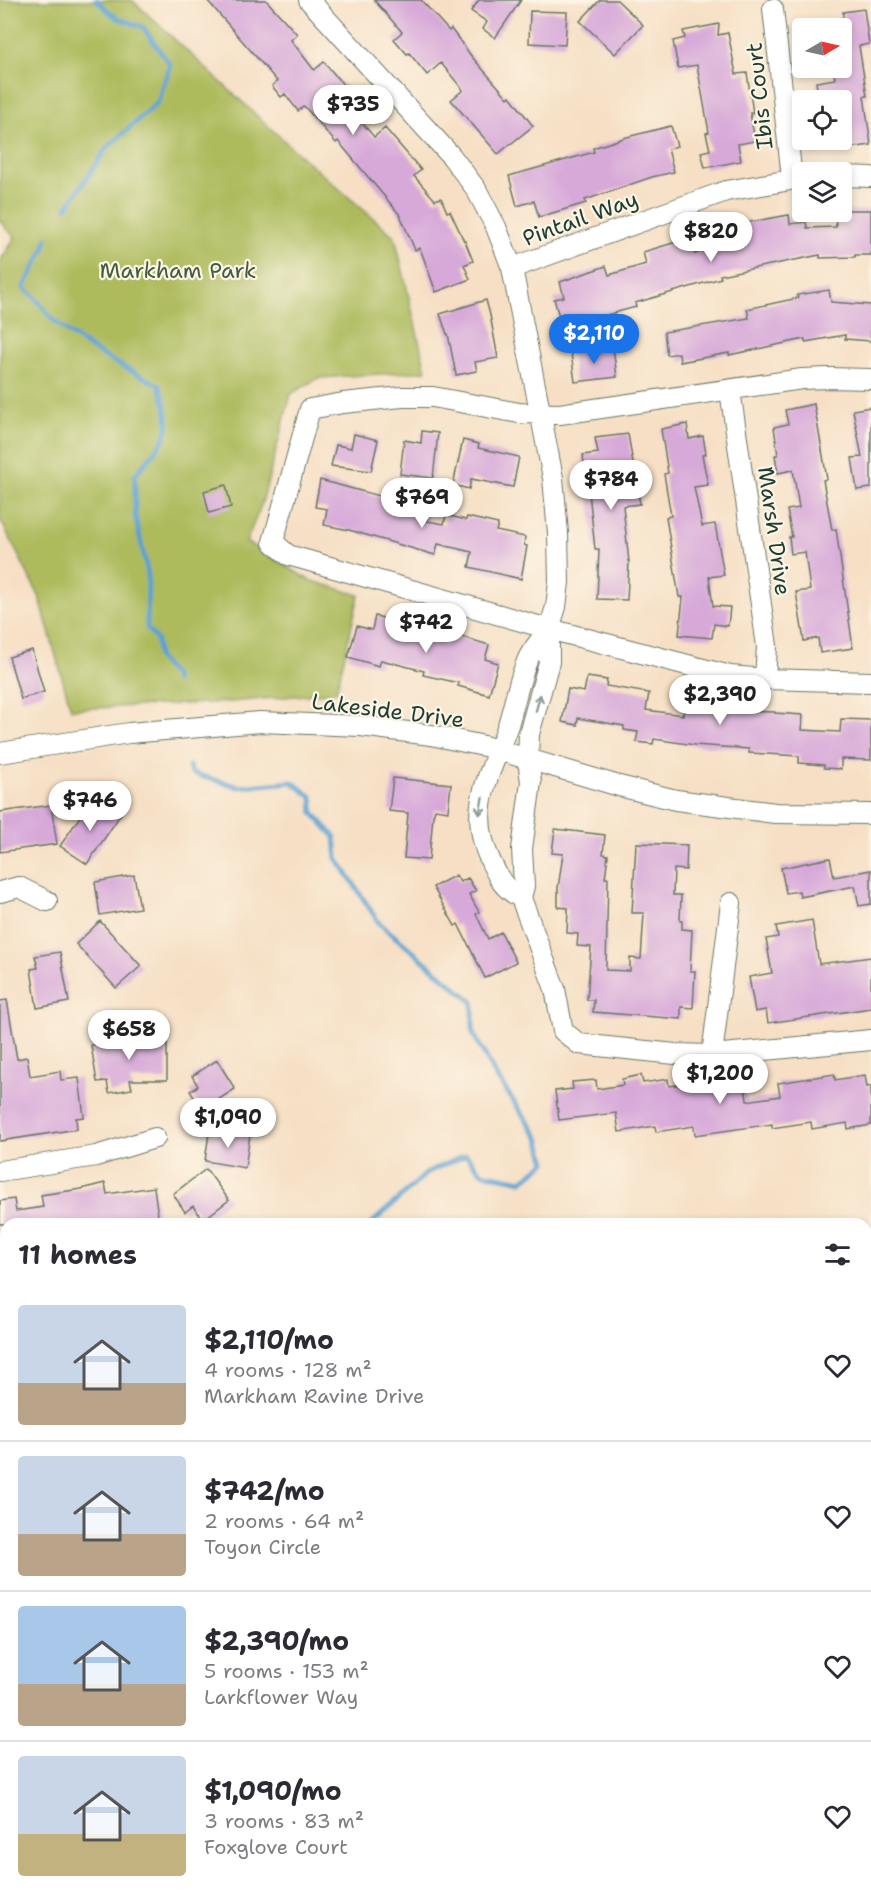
<!DOCTYPE html>
<meta charset="utf-8">
<style>
body{margin:0;font-family:"Shantell Sans",sans-serif;background:#f7f7f7;color:#2b2b33;height:100vh;display:flex;flex-direction:column;font-size:22px;white-space:nowrap}
*{box-sizing:border-box;margin:0}
p{font-size:20px;color:#7c7c81}
.icon{flex:none;width:33px;height:33px;fill:none;stroke:currentColor;stroke-width:2;stroke-linecap:round;stroke-linejoin:round}
.map{position:relative;flex:1;overflow:hidden}
.drawer{position:absolute;left:0px;top:1218px;width:872px;height:686px;display:flex;flex-direction:column;background:#fff;border-radius:18px 18px 0 0;box-shadow:0 3px 9px #0003}
.drawer>*{flex:none}
.needle{width:39px;rotate:81deg}
.fabs{position:absolute;left:792px;top:18px;display:grid;gap:12px}
.fabs a{display:grid;place-items:center;width:60px;height:60px;border-radius:6px;background:#fff;box-shadow:0 3px 9px #0003;font-size:30px}
.price{position:absolute;translate:-50% -51px;padding:0 14px;border-radius:21px;background:#fff;color:#222;font-size:20px;line-height:39px;filter:drop-shadow(0 2px 3px #0008)}
.price::after{content:'';position:absolute;left:50%;top:36px;width:18px;height:14px;margin-left:-9px;background:inherit;clip-path:polygon(0 0,100% 0,50% 100%)}
.price.selected{background:#1a73e8;color:#fff}
ul{padding:0;list-style:none}
li{display:flex;align-items:center;gap:18px;height:150px;padding:0 18px}
li+li{border-top:2px solid #e1e1e2}
li span{display:grid;place-items:center;flex:none;width:168px;height:120px;border-radius:6px;color:#555}
li>.icon{margin-inline-start:auto}
span .icon{width:72px;height:72px;fill:#fffc;stroke-width:1}
li b{font-size:26px}
h2{display:flex;justify-content:space-between;align-items:center;height:72px;padding:0 18px;font-size:26px}
.map>svg:first-child{display:block}
.green{fill:#adbb5d;stroke:#667c48;stroke-width:1.5}
.lines{fill:none;stroke-linecap:round;stroke-linejoin:round}
.stream{stroke:#5ba0d0;stroke-width:5}
.building{fill:#d7a9d9}
.minor-casing{stroke:#6a7666;stroke-width:22}
.minor{stroke:#fff;stroke-width:20}
.oneway{stroke:#8f9e9a}
.labels{text-anchor:middle;stroke-width:4.5;stroke-linejoin:round;paint-order:stroke}
.street-label{font-size:22px;fill:#1f3d34;stroke:#fcf5e5}
.park-label{font-size:22px;fill:#425c3e;stroke:#fcf5e5}
</style>
<div class="map">
<svg width="871" height="1903" viewBox="0 0 871 1903">
<rect width="100%" height="100%" fill="#fcf5e5"/>
<filter id="ink" filterUnits="userSpaceOnUse"><feTurbulence type="fractalNoise" baseFrequency=".0167" numOctaves="2"/><feDisplacementMap in="SourceGraphic" scale="12" xChannelSelector="R" yChannelSelector="G"/><feConvolveMatrix kernelMatrix="1 2 1 2 8 2 1 2 1" color-interpolation-filters="sRGB"/></filter>
<filter id="wash" filterUnits="userSpaceOnUse"><feTurbulence type="fractalNoise" baseFrequency=".008" numOctaves="4" result="noise"/><feDisplacementMap in="SourceGraphic" scale="24" xChannelSelector="R" yChannelSelector="G"/><feGaussianBlur stdDeviation="1.35" result="paint"/><feColorMatrix in="noise" values="0 0 0 0 0 0 0 0 0 0 0 0 0 0 0 0 0 1.4 0 .05"/><feComposite in="paint" operator="in"/></filter>
<g filter="url(#wash)">
<rect width="100%" height="100%" fill="#f6dfc4"/>
<path class="green" d="M0 0H132L294 150 395 237 426 371 318 378 291 394 262 503 246 542 309 580 359 595 336 692 231 702 71 709 39 596 0 519V261L15 238 0 221Z"/>
<g class="lines">
<path class="stream" d="M67 207 107 148 158 102 170 65 143 27 117 18 96 0
M47 238 44 249 24 288C38 297 44 311 56 322 86 349 123 367 159 385 177 436 166 437 135 475V516L148 574 147 628 157 640 158 658 174 676 175 681
M189 766 191 773 239 787 292 782 312 797 313 813 335 837 337 858 379 923 473 1002V1033L496 1076 539 1138 546 1162 522 1181 482 1173 466 1155 428 1172 371 1224
M486 1898 491 1903"/>
</g>
<g id="blocks">
<path class="building" d="M207 0H266L297 34 291 40 314 70 324 62 358 102 350 108 374 137 385 128 421 170 414 176 435 200 441 198 447 212 450 211 464 241H465L473 261 464 265 470 279 436 292 420 248 415 250 400 215 338 141 336 143 304 106 298 111 285 94 281 97 272 86 277 81Z
M374 0H421L449 31 451 29 472 57 508 98 510 96 533 126 498 154 451 100 463 90 441 63 427 75 409 53 407 54 394 39 402 32Z
M479 0H521L495 38 483 29 487 22 471 11Z
M600 0H617L643 25 615 54 580 21Z
M864 9 869 44 859 46 867 96H864L871 145 842 149V100H819L816 82 835 79 833 68H842L843 12Z
M530 11 567 12 565 45 529 43Z
M719 24 718 35 728 33 736 74 747 73 753 113H750L755 141 738 144 741 161 705 168 701 152 710 150 706 133 709 132 697 65 678 68 673 41 685 38 683 31Z
M671 126 677 146 668 149 674 172 652 177 585 200 586 203 539 217 534 201 517 206 509 176 594 152 593 148 627 137Z
M842 210H871V255H855V257L820 258V255L720 275 721 278 635 303 636 307 562 327 554 299 564 297 560 282 606 266 609 275 646 264 643 252 690 238 695 254 723 244 720 228 733 225 789 215 790 224 806 222 807 228 836 227 835 212H842Z
M829 290 831 302 871 305V341L845 339V335L805 342V339L729 355V353L680 362 679 353 667 355 664 332 749 318 747 309 798 298 797 295Z
M486 300 490 315 498 358 475 362 477 371 456 375 448 334H447L440 314Z
M613 348 617 377 575 382 571 353Z
M814 404 827 479 823 480 832 530 836 529 853 648 820 653 818 638 804 641 796 592 810 590 805 552 791 554 789 537H792L787 510 799 508 793 470 778 473 775 455H778L774 427 788 424 785 410Z
M871 407V488L857 490 852 458 862 457 853 410Z
M687 424 689 439 703 436 706 454 702 455 708 485 694 487 702 526 715 524 724 575 709 577 713 606 730 607 728 626 714 624 712 638 679 635 683 597H679L666 517 671 516 664 474 668 473 661 429Z
M422 431 438 433 433 478 400 474 404 440 421 443Z
M354 434 378 440 371 471 331 466 336 445 351 448Z
M628 434 640 504 623 506 629 562 627 600 597 599 599 549H595L587 473H585L583 455 598 453 595 438Z
M463 440 479 444 478 448 519 457 513 487 471 479 469 489 453 485Z
M320 480 424 508 429 510 427 521 444 524 446 515 466 520 467 517 498 524 496 531 525 537 524 545 527 546 521 579 469 567 472 552 438 544 435 555 349 530 324 525 327 509 315 507Z
M226 485 231 507 209 513 204 491Z
M375 616 415 625 412 638 446 645 449 633 489 645 485 659 498 663 489 695 458 686 459 683 423 675 424 671 381 660 379 666 348 657 357 626 372 630Z
M32 650 44 692 21 699 9 657Z
M587 677 607 680 606 686 649 693 646 710 683 715 685 702 725 705V711L775 712V713L803 715 802 730 840 732 841 719 871 720V760L841 759V769L824 768V765L799 763V756L749 753V749L695 745 654 739 653 744 636 742 638 732 624 730V726L578 718 577 725 562 722 568 689 584 692Z
M393 778 451 784 448 811 435 809 433 816 429 860 404 858 408 813 389 811Z
M89 803 103 813 108 805 121 814 87 864 60 846Z
M51 805 57 844 0 852V812Z
M555 829 605 835 603 854 608 855 605 878H608L606 970 630 971V958L641 959 644 913H632L636 843 687 845 686 870 674 869 673 895H681L680 921H682V929L692 930 690 971H695L693 1008 681 1007V1019L593 1012 594 1000H587L591 947 577 946 578 934 567 933 568 908 558 907V888L563 854 552 853Z
M830 858 834 877 871 870V904L859 906 855 886 800 897 799 891 786 893 781 868Z
M134 875 140 908 100 915 95 882Z
M456 875 460 882 468 878 476 891 469 894 479 912 476 914 488 939 501 932 516 962 485 978 458 924 455 926 433 887Z
M812 920 819 964 871 957V1008L768 1023 766 1010 755 1012 749 977 772 973 766 939 778 937 776 926Z
M100 921 141 966 116 988 76 944Z
M60 952 69 1002 37 1008 31 969 38 968 35 956Z
M7 1000 17 1059 27 1057 30 1076 60 1071 61 1080 79 1078 84 1117 76 1118 77 1129 0 1141V1001Z
M122 1030 124 1040H167V1080H130L132 1089 109 1093 107 1081 97 1082 91 1045 109 1042 107 1032Z
M217 1060 235 1089 202 1110 190 1091 198 1086 192 1076Z
M834 1074 835 1080 865 1075 867 1087 871 1086V1125L848 1129 847 1123 812 1129 811 1122 772 1128V1124L695 1135 694 1126 656 1132 655 1126 619 1132 616 1113 559 1120 555 1091 573 1089 572 1082 596 1080 597 1089 623 1085 622 1079 641 1075 643 1083 668 1079 669 1086 707 1081 708 1090 745 1084 747 1101 780 1096 778 1083Z
M224 1131 250 1135 245 1168 205 1161 209 1133 223 1135Z
M206 1169 229 1200 203 1220 193 1206 185 1212 173 1194Z
M105 1183 107 1194 154 1187 159 1224H0V1201L14 1199 16 1211 43 1207 41 1195 81 1189Z"/>
</g>
</g>
<g filter="url(#ink)">
<use href="#blocks" fill-opacity="0" stroke="#6a7666" stroke-width="1.5"/>
<g class="lines">
<defs>
<path id="minor" d="M309 0 452 157 476 189 496 227 512 268 553 478 558 533 559 582 556 607 549 629V662L529 734 528 760 531 782 522 849 524 886 521 898 555 989 563 1031 579 1044 675 1054 712 1055 871 1040
M773 9 792 178
M842 176 871 177
M512 268 726 191 802 178
M871 379 828 378 802 379 560 414 519 413 433 397H402L343 403 310 409 273 542 288 555 549 629 730 676 765 679 871 682
M730 390 767 646 765 679
M0 753 129 733 260 722 361 726 431 735 484 746 619 786 676 800 775 813 871 814
M0 892 19 887 47 901
M521 898C502 887 499 879 490 860 466 808 491 774 508 725 514 706 521 670 530 655 535 646 543 637 549 629
M712 1055 731 903
M0 1171 96 1156 155 1138
M0 1374 6 1373
M866 1421 871 1413
M0 1616 6 1628
M866 1652 871 1657
M0 1779 6 1778
M866 1841 871 1836
M839 1898 846 1903
M805 1903 810 1898"/>
</defs>
<use href="#minor" class="minor-casing"/>
<use href="#minor" class="minor"/>
</g>
<defs><path id="oneway-shaft" d="M-6 0H5M1.5-3L5.5 0L1.5 3" fill="none" stroke-width="1.6" stroke-linecap="round" stroke-linejoin="round" transform="scale(1.5)"/></defs>
<g class="oneway">
<use href="#oneway-shaft" transform="translate(538 703) rotate(-75)"/>
<use href="#oneway-shaft" transform="translate(481 806) rotate(100)"/>
</g>
</g>
<g class="labels">
<g class="street-label">
<text transform="translate(759 96) rotate(-96)" y="8">Ibis Court</text>
<text transform="translate(580 218) rotate(-20)" y="8">Pintail Way</text>
<text transform="translate(775 531) rotate(82)" y="8">Marsh Drive</text>
<text transform="translate(388 710) rotate(7)" y="8">Lakeside Drive</text>
</g>
<g class="park-label">
<text x="178" y="278">Markham Park</text>
</g>
</g>
</svg>
<div class="fabs">
<a><svg class="needle" viewBox="-14 -14 28 28"><path d="M0-13l5 13h-10z" fill="#e53935"/><path d="M0 13l5-13h-10z" fill="#7c7c81"/></svg></a>
<a><svg class="icon" aria-label="locate" viewBox="0 0 24 24"><circle cx="12" cy="12" r="6"/><path d="M12 2v4M12 18v4M2 12h4M18 12h4"/></svg></a>
<a><svg class="icon" aria-label="layers" viewBox="0 0 24 24"><path d="M12 4l9 5-9 5-9-5zM3 14l9 5 9-5"/></svg></a>
</div>
<b class="price" style="left:353px;top:136px">$735</b>
<b class="price" style="left:711px;top:263px">$820</b>
<b class="price selected" style="left:594px;top:365px">$2,110</b>
<b class="price" style="left:611px;top:511px">$784</b>
<b class="price" style="left:422px;top:529px">$769</b>
<b class="price" style="left:426px;top:654px">$742</b>
<b class="price" style="left:720px;top:726px">$2,390</b>
<b class="price" style="left:90px;top:832px">$746</b>
<b class="price" style="left:129px;top:1061px">$658</b>
<b class="price" style="left:720px;top:1105px">$1,200</b>
<b class="price" style="left:228px;top:1149px">$1,090</b>
<section class="drawer">
<h2>11 homes<svg class="icon" aria-label="filters" viewBox="0 0 24 24"><path d="M4 7h16M4 17h16"/><circle cx="9" cy="7" r="2"/><circle cx="15" cy="17" r="2"/></svg></h2>
<ul>
<li><span style="background:linear-gradient(#c9d6e8 65%,#b9a48a 0)"><svg class="icon" aria-label="home" viewBox="0 0 24 24"><path d="M3 11l9-7 9 7M6 9v11h12V9"/></svg></span><div><b>$2,110/mo</b><p>4 rooms · 128 m²</p><p>Markham Ravine Drive</p></div><svg class="icon" aria-label="heart" viewBox="0 0 24 24"><path d="M12 20l-8-8c-3-5 5-10 8-4 3-6 11-1 8 4z"/></svg></li>
<li><span style="background:linear-gradient(#c9d6e8 65%,#b9a48a 0)"><svg class="icon" aria-label="home" viewBox="0 0 24 24"><path d="M3 11l9-7 9 7M6 9v11h12V9"/></svg></span><div><b>$742/mo</b><p>2 rooms · 64 m²</p><p>Toyon Circle</p></div><svg class="icon" aria-label="heart" viewBox="0 0 24 24"><path d="M12 20l-8-8c-3-5 5-10 8-4 3-6 11-1 8 4z"/></svg></li>
<li><span style="background:linear-gradient(#a9c7e8 65%,#b9a48a 0)"><svg class="icon" aria-label="home" viewBox="0 0 24 24"><path d="M3 11l9-7 9 7M6 9v11h12V9"/></svg></span><div><b>$2,390/mo</b><p>5 rooms · 153 m²</p><p>Larkflower Way</p></div><svg class="icon" aria-label="heart" viewBox="0 0 24 24"><path d="M12 20l-8-8c-3-5 5-10 8-4 3-6 11-1 8 4z"/></svg></li>
<li><span style="background:linear-gradient(#c9d6e8 65%,#c2b280 0)"><svg class="icon" aria-label="home" viewBox="0 0 24 24"><path d="M3 11l9-7 9 7M6 9v11h12V9"/></svg></span><div><b>$1,090/mo</b><p>3 rooms · 83 m²</p><p>Foxglove Court</p></div><svg class="icon" aria-label="heart" viewBox="0 0 24 24"><path d="M12 20l-8-8c-3-5 5-10 8-4 3-6 11-1 8 4z"/></svg></li>
</ul>
</section>
</div>
